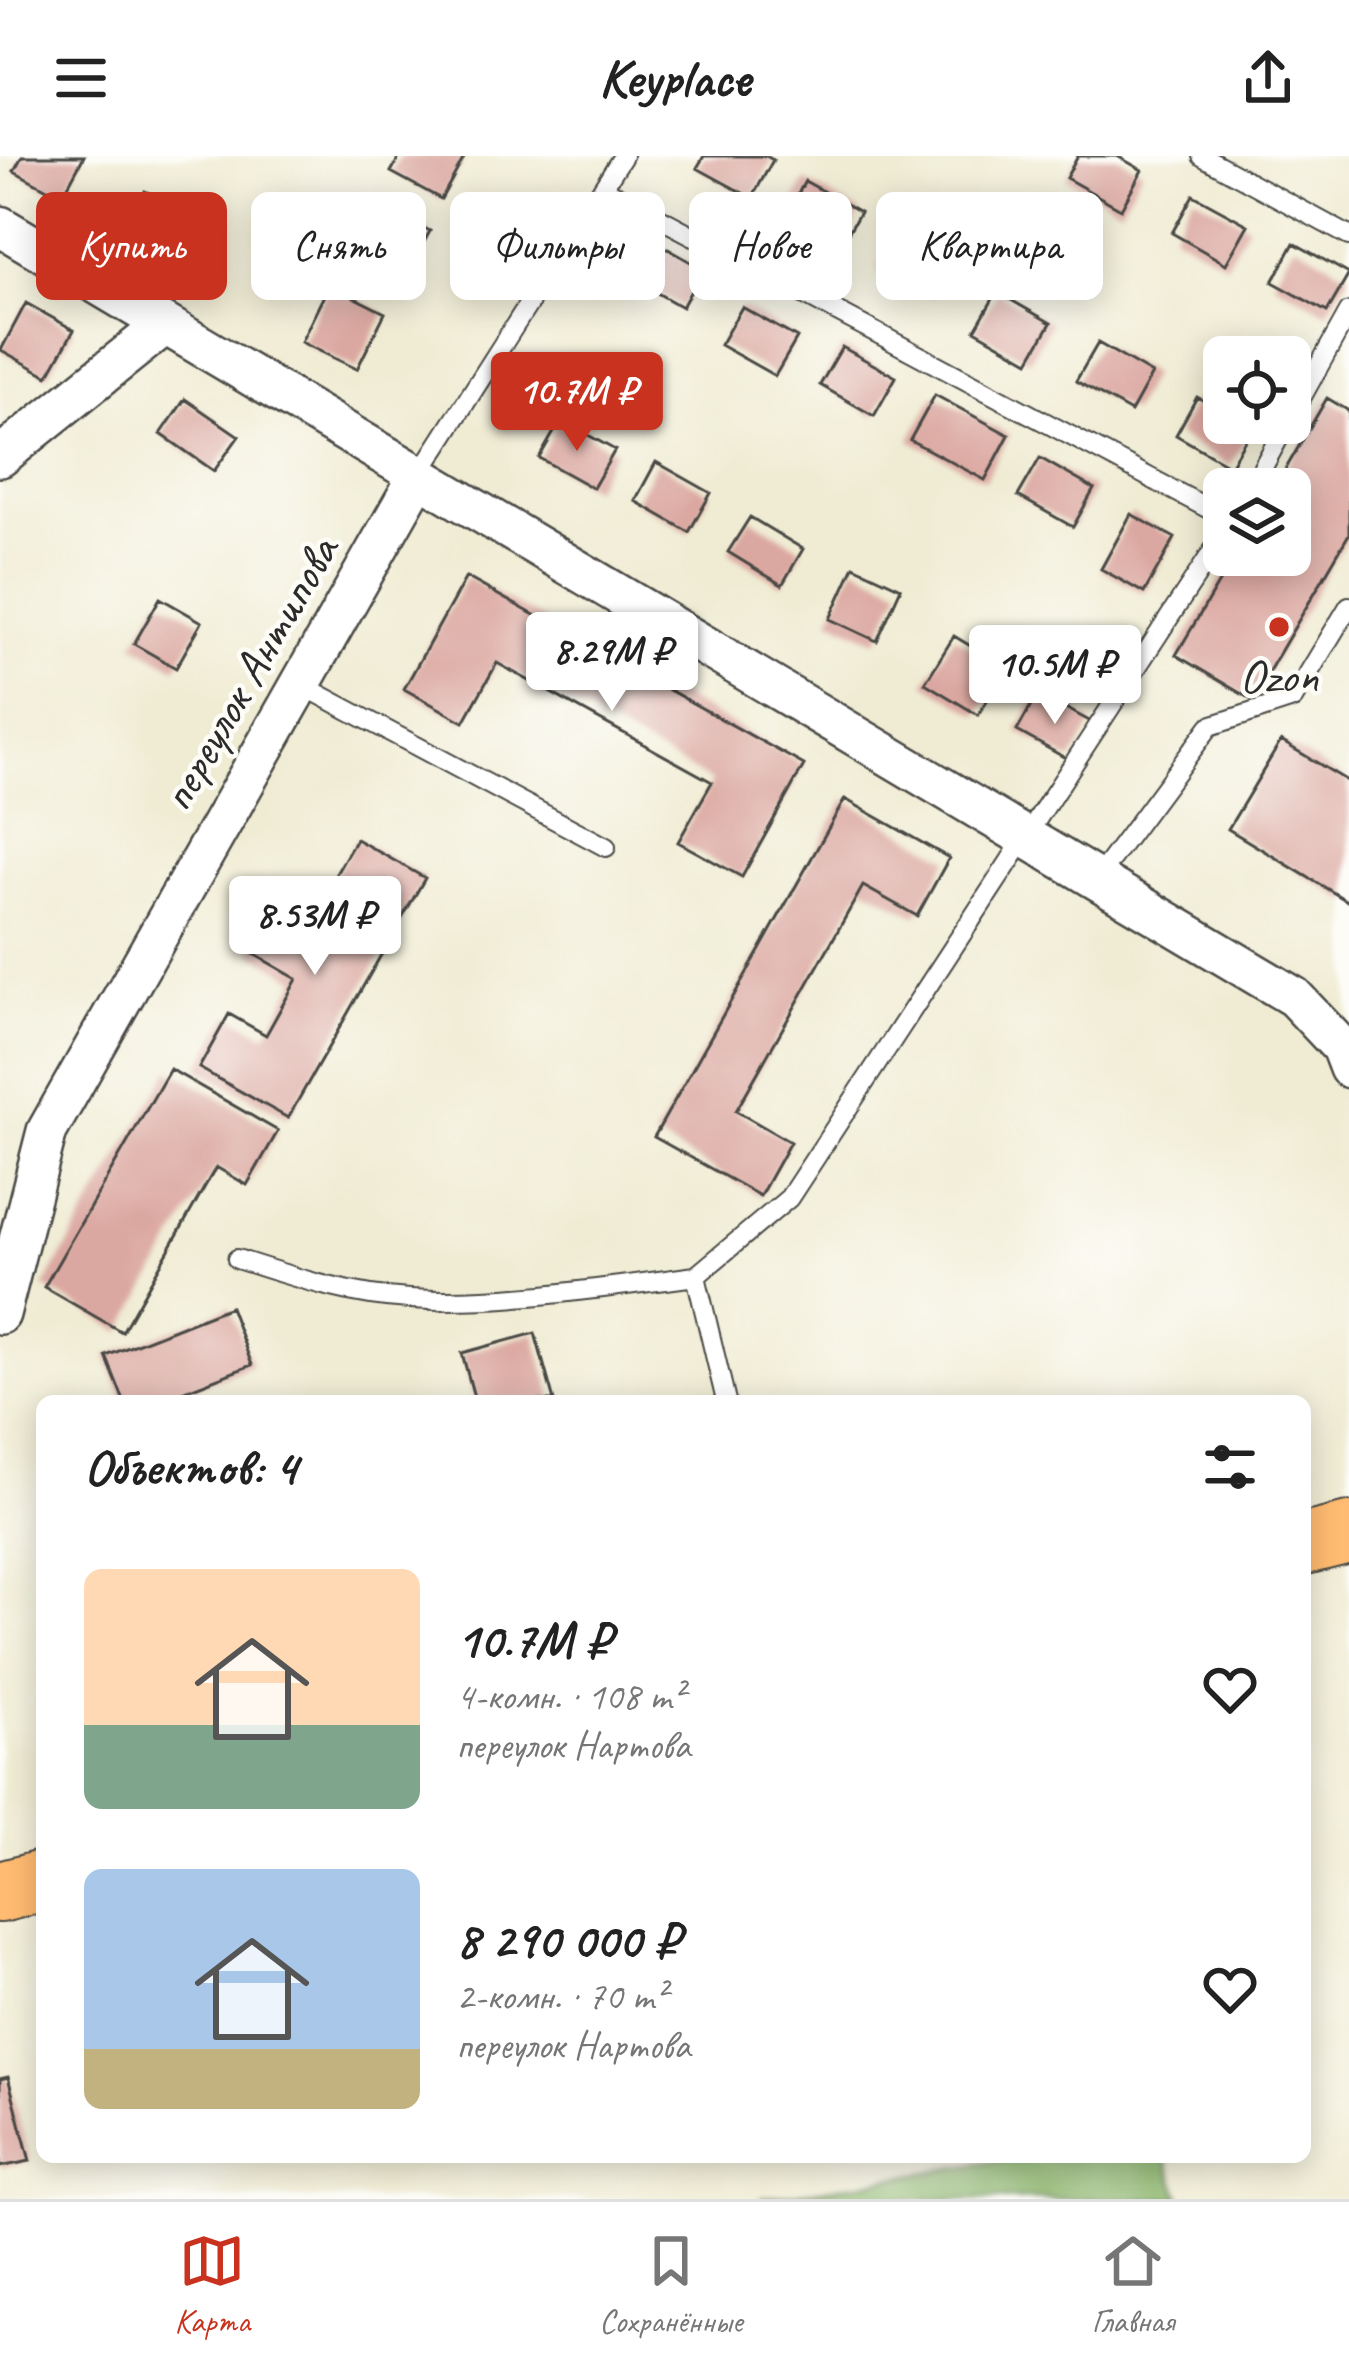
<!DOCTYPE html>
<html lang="ru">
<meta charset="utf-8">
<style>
body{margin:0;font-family:Caveat,sans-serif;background:#f6f6f6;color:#222;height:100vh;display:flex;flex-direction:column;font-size:45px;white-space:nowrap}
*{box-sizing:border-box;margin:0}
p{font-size:39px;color:#767676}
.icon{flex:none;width:66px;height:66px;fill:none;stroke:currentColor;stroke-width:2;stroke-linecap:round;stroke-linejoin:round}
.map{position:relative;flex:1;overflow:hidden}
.drawer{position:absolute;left:36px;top:1239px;width:1275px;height:768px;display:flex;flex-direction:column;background:#fff;border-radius:18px;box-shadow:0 6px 30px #0003}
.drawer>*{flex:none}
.top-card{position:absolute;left:36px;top:36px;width:1278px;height:108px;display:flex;gap:24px}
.buttons{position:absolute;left:1203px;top:180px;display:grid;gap:24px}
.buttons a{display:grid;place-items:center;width:108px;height:108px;border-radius:18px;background:#fff;box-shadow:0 6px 30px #0003;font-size:60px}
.price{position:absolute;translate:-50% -102px;padding:0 27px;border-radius:12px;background:#fff;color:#222;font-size:39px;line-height:78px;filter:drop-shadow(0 3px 6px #0008)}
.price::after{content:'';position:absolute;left:50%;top:72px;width:36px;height:27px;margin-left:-18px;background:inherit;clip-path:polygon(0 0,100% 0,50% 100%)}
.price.active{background:#c8321e;color:#fff}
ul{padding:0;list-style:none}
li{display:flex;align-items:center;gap:36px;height:300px;padding:0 48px}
li span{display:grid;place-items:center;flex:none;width:336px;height:240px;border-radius:18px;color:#555}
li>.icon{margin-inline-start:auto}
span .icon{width:144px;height:144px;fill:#fffc;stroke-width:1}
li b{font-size:51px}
h2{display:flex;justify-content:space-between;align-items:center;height:144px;padding:0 48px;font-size:51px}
.chip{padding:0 42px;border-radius:18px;background:#fff;box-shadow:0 6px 30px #0003;font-size:42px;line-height:108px}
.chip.active{background:#c8321e;color:#fff}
header{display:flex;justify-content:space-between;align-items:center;height:156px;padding:0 48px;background:#fff;font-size:54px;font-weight:800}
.menu{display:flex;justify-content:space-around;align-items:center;height:168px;border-top:3px solid #e0e0e0;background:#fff;font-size:33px;color:#767676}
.menu a{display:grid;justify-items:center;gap:6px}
.menu .active{color:#c8321e}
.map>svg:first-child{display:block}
.forest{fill:#8bb66c;stroke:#5b704c;stroke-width:3}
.building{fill:#dba8a1}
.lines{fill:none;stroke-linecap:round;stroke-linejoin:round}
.lane-casing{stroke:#494844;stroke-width:22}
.street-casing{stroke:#494844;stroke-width:44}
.primary-casing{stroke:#494844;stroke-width:64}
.lane{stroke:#fff;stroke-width:18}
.street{stroke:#fff;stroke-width:39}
.primary{stroke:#ffbb71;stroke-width:60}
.poi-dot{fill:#c8321e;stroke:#fdfcf7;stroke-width:4.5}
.labels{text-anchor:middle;stroke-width:9;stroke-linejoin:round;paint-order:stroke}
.street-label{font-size:48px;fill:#2b2b2b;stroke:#fdfcf7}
.poi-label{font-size:48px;fill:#2b2b2b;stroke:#fdfcf7}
</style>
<header><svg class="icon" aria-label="menu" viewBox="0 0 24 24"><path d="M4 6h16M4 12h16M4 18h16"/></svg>Keyplace<svg class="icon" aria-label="share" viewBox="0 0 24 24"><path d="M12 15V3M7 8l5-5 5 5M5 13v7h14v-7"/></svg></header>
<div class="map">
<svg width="1349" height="2043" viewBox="0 0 1349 2043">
<rect width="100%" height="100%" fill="#fdfcf7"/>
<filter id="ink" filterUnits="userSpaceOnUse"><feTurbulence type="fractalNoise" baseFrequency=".00833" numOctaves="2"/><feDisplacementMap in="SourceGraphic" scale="24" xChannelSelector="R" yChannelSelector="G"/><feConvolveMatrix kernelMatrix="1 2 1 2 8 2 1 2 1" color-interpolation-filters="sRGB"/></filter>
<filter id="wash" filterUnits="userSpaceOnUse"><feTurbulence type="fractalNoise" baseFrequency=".004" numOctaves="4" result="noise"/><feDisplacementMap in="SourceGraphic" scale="48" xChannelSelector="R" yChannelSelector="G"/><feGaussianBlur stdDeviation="2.7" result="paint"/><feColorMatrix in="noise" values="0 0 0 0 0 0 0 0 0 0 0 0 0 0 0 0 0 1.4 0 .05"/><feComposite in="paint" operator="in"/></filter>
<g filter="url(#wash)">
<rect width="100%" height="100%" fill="#f0ecd4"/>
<path class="forest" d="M1022 2001H1166L1181 2043H760Z"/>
<g id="blocks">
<path class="building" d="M22 0H84L62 41 14 15Z
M400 0H465L441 43 391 16Z
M704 0H766L773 4 752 42 697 12Z
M1078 0H1117L1142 14 1121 53 1066 22Z
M805 25 860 56 838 94 784 63Z
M145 35 202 61 184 99 128 73Z
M1193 39 1248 69 1226 108 1172 77Z
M382 49 430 75 405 121 357 95Z
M900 73 954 104 932 142 878 112Z
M649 82 703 113 682 151 627 120Z
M1294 87 1349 118 1327 156 1273 126Z
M329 129 385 157 357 213 301 186Z
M997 136 1051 167 1029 205 975 174Z
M26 147 74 174 48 220 1 194Z
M742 151 797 182 775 220 720 189Z
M1098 187 1152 218 1131 256 1076 225Z
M842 191 896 221 874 260 820 229Z
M935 239 1009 279 985 324 910 284Z
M1197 241 1224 256V267L1252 272 1230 310 1176 279Z
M1327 242 1349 255V378L1252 544 1176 499 1235 399H1290V333H1274Z
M185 243 239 280 214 315 161 278Z
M561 264 615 294 593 332 539 302Z
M1040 302 1094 333 1073 371 1018 340Z
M656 306 711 337 689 376 635 345Z
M1131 358 1175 382 1144 437 1101 413Z
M750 361 803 393 782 429 728 396Z
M854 410 901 432 877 485 830 463Z
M466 421 804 609 742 721 678 686 712 626 497 507 464 566 404 533Z
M160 442 202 466 176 512 134 488Z
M954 480 1007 512 978 559 925 527Z
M1038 537 1093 567 1071 605 1017 575Z
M1281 585 1349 626V746L1228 673Z
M845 643 949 702 917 760 863 730 736 955 790 986 760 1040 654 981Z
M356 683 425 722 288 962 199 912 229 858 266 879 297 823 252 797 281 746 310 763Z
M170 913 278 975 247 1029 216 1011 122 1176 44 1131Z
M230 1151 252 1209 159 1245H124L106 1200Z
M535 1177 554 1245H475L462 1197Z
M8 1921 30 2005 0 2011V1923Z"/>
</g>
</g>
<g filter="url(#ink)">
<use href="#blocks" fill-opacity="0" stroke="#494844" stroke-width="3"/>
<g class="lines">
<defs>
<path id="lane" d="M1202 0 1349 80
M605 33 1224 361
M1290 262 1349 156
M418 321 623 0
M1251 333 1287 267
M300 528 606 691
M1098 721 1210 570 1293 543 1349 450
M237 1103C293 1121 350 1140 409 1143 504 1148 602 1132 696 1120
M726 1245 696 1120 789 1042 1224 378"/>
<path id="street" d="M0 70 1294 841 1341 891 1349 912
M0 301 162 171
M0 1158 47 975 418 321"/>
<path id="primary" d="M1305 1388 1349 1377
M0 1736 42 1725"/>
</defs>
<use href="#lane" class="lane-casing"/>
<use href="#street" class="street-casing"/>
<use href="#primary" class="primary-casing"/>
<use href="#lane" class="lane"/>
<use href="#street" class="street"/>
<use href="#primary" class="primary"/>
</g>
</g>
<circle class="poi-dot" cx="1279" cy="471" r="12"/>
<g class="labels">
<g class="street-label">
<text transform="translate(248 517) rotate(-60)" y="17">переулок Антипова</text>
</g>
<g class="poi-label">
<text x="1279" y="536">Ozon</text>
</g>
</g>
</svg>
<div class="buttons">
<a><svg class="icon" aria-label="locate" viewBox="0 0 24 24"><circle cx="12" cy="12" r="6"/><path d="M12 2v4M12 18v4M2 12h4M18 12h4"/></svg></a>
<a><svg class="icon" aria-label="layers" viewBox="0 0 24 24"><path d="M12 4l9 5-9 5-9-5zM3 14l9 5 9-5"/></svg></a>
</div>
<b class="price active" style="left:577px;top:298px">10.7M ₽</b>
<b class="price" style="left:612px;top:558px">8.29M ₽</b>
<b class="price" style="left:1055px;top:571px">10.5M ₽</b>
<b class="price" style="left:315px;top:822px">8.53M ₽</b>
<div class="top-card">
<a class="chip active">Купить</a>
<a class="chip">Снять</a>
<a class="chip">Фильтры</a>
<a class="chip">Новое</a>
<a class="chip">Квартира</a>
</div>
<section class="drawer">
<h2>Объектов: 4<svg class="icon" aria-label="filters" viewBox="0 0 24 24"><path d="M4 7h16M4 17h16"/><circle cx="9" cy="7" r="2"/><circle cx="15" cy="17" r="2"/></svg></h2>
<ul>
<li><span style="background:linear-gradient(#ffd9b3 65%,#7fa58c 0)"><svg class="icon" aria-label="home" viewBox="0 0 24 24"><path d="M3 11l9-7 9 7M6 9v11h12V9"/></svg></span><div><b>10.7M ₽</b><p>4-комн. · 108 m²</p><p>переулок Нартова</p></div><svg class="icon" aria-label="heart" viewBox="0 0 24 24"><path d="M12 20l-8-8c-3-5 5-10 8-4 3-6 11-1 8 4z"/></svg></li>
<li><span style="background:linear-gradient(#a9c7e8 75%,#c2b280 0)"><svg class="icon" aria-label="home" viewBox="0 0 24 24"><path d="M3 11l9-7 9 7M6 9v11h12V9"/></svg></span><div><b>8 290 000 ₽</b><p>2-комн. · 70 m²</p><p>переулок Нартова</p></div><svg class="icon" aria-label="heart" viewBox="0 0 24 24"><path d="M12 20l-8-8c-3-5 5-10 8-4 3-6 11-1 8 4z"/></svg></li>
</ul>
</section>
</div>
<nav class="menu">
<a class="active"><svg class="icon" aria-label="map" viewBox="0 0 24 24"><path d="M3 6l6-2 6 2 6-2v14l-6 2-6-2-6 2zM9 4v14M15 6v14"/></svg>Карта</a>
<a><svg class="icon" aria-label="saved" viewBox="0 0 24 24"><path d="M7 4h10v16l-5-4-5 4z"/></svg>Сохранённые</a>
<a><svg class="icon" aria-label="home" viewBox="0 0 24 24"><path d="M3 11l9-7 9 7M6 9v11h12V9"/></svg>Главная</a>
</nav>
